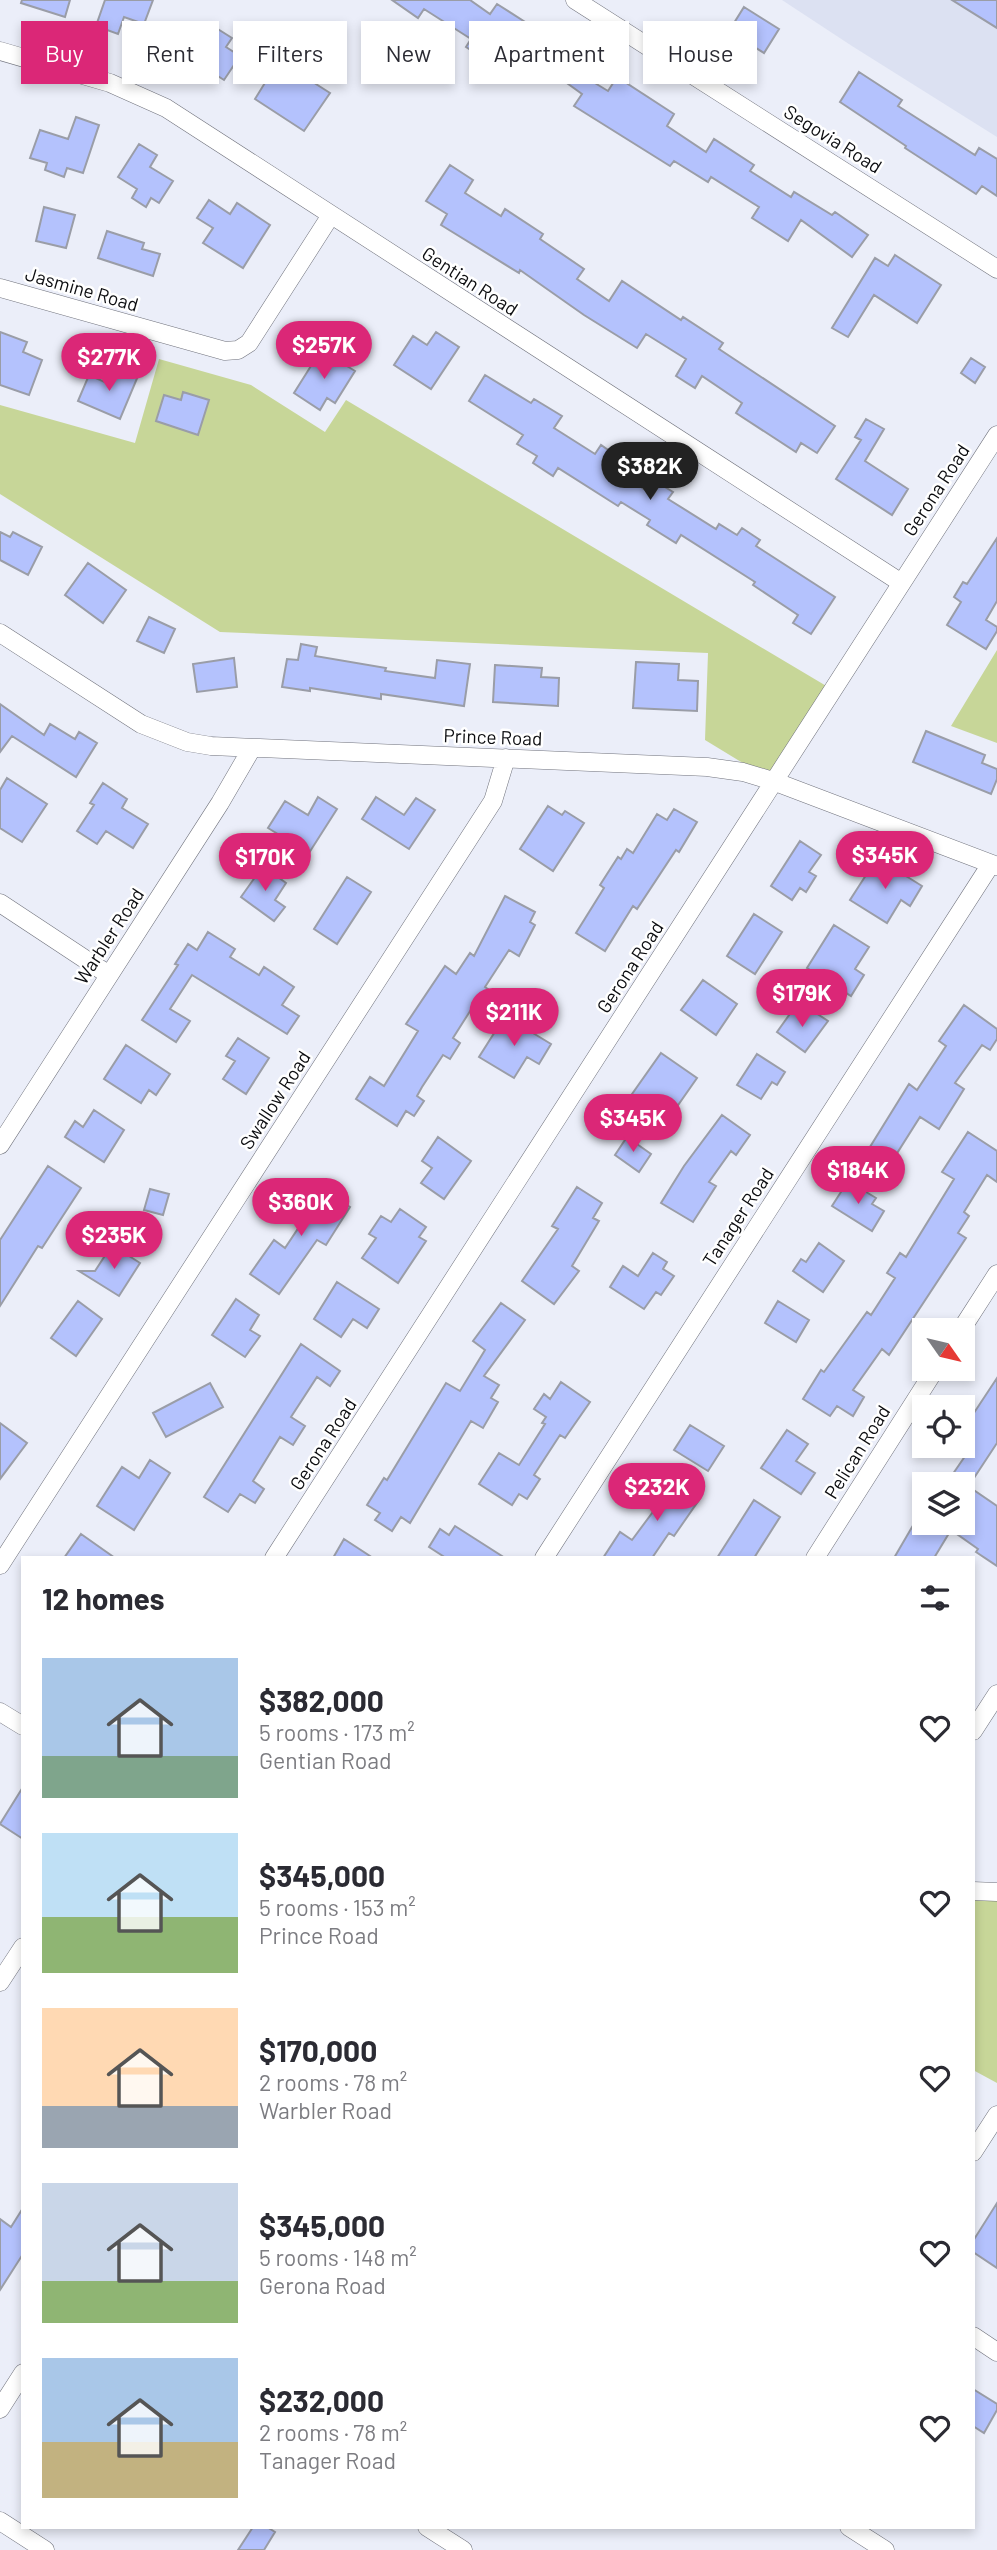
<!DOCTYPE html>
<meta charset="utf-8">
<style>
body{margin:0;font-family:Barlow,sans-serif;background:#f7f7f7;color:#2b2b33;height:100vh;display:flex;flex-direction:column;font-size:26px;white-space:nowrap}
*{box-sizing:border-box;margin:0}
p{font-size:23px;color:#7c7c81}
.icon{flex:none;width:38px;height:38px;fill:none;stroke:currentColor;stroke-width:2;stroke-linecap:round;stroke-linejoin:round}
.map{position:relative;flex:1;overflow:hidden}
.details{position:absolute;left:21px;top:1556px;width:954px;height:973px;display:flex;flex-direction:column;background:#fff;border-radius:0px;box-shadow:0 4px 10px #0003}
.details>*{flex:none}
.hud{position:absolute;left:21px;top:21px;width:956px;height:63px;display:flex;gap:14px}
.needle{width:46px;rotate:124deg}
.controls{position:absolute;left:912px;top:1318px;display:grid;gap:14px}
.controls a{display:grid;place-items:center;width:63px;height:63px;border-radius:0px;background:#fff;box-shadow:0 4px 10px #0003;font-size:35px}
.price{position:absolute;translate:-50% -60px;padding:0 16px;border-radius:24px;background:#db2777;color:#fff;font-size:23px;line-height:46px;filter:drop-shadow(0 2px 4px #0008)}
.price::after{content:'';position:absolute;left:50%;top:42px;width:21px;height:16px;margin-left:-10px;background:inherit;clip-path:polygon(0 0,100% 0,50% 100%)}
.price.current{background:#222;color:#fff}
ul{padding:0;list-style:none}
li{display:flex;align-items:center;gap:21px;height:175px;padding:0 21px}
li span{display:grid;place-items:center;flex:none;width:196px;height:140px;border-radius:0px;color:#555}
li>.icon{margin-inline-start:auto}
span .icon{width:84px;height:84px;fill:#fffc;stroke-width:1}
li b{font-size:30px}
h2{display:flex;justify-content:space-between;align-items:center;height:84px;padding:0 21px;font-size:30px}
.pill{padding:0 24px;border-radius:0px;background:#fff;box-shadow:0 4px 10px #0003;font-size:24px;line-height:63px}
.pill.current{background:#db2777;color:#fff}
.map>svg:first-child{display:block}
.built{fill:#dce1f2}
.green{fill:#c7d698}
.building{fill:#b4c2fd;stroke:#9a9da7;stroke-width:2}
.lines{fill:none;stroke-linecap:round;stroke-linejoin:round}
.minor-casing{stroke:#71737d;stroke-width:19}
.minor{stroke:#fff;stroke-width:18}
.labels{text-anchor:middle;stroke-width:5;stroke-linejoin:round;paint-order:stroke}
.street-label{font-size:19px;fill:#0b0c0f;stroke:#fff}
</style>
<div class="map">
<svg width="997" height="2550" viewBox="0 0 997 2550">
<rect width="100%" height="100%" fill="#ebeef9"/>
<path class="built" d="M782 0H997V137L852 46Z"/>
<path class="green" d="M159 359 251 385 325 432 346 400 828 687 774 782 705 740 708 653 220 632 0 494V405L135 443Z
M997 650V743L951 726Z
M973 1887 997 1888V2083L973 2070Z"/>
<path class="building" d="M22 0H70L65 17 21 3Z
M105 0H153L144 24 124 17 118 34 96 26Z
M392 0H470L490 14 497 4 533 27 535 24 581 57 572 69 608 91 617 77 674 114 667 126 706 152 714 139 754 165 750 171 791 197 794 192 832 215 835 212 868 235 852 257 801 220 788 241 752 218 759 207 711 177 708 182 674 161 670 166 574 106 582 94 499 34 483 58 466 47 471 39 424 9 418 18Z
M952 0H997V28Z
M744 7 779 29 764 53 729 31Z
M213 26 232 38 226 47 240 56 224 80 179 51 195 28 207 36Z
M294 70 330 93 304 131 255 99 271 73 286 82Z
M859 72 902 100 898 106 975 155 979 148 997 159V196L982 186 976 194 905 148 906 146 840 102Z
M76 117 99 125 83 173 67 168 64 177 45 170 47 163 30 158 40 130 68 139Z
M139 144 157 155 150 167 173 181 159 203 151 198 146 207 132 198 137 189 118 177Z
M450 165 473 180 465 193 501 216 505 209 543 234 540 239 584 269 577 279 609 301 622 281 681 320 683 317 723 343 719 349 835 426 817 453 801 443 796 452 736 413 742 403 702 376 695 388 676 376 686 359 646 334 637 348 584 315 520 270 519 273 441 225 447 214 426 201Z
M209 200 230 214 237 203 270 225 243 268 203 243 213 228 197 218Z
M44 207 75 215 66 248 36 241Z
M107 231 144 243 142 249 160 254 153 276 98 258Z
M895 255 941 285 917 323 874 295 848 337 832 328 875 258 888 266Z
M0 332 27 342 23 352 42 360 29 395 0 385Z
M436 332 459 347 431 389 394 365 413 336 427 345Z
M321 350 355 371 335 403 327 398 320 410 294 393Z
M971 358 985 367 975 383 961 373Z
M116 367 138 376 120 419 78 401 89 375 109 384Z
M485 375 531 403 534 399 562 416 554 428 595 454 601 445 618 457 611 467 653 495 660 484 673 492 668 499 716 529 719 524 737 535 742 528 760 540 756 546 835 597 811 634 793 623 798 615 753 585 755 582 681 535 676 543 647 525 650 520 621 502 618 506 558 468 553 476 533 463 537 456 517 444 523 435 469 401Z
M183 392 209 400 198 435 156 421 164 395 181 400Z
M866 419 884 429 865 461 908 489 892 515 836 479 861 440 855 437Z
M0 532 10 537 13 532 42 547 28 575 0 560Z
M997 538V601L986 620 997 627V631L986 649 947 625 961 602 954 597 963 582 967 584Z
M88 563 126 590 103 623 65 595Z
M149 617 175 629 164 653 137 641Z
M301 644 317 647 315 656 386 668 385 671 435 678 437 660 470 664 464 706 381 694V699L310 688V691L282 687 287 659 298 660Z
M234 658 237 687 197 692 193 664Z
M636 662 679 664 678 680 698 681 697 711 633 708Z
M495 665 542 668 541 677 559 678 558 706 493 702Z
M0 704 44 735 50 724 75 739 79 732 97 743 76 777 12 736 0 752Z
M926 731 985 755 982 763 997 769V779L991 794 913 762Z
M7 778 47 804 22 842 0 828V790Z
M103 783 127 799 122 808 148 824 133 848 106 831 97 844 77 831 94 805 90 803Z
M318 797 337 809 309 853 268 828 285 801 308 815Z
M376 797 404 815 416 798 435 810 409 849 362 819Z
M548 806 562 815 565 811 584 823 553 871 520 849Z
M674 809 697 822 679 852 676 850 637 909 633 906 605 951 576 933 604 888 600 885 618 857 621 859 627 849 633 853 657 814 667 820Z
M800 841 821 855 809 872 816 876 806 892 800 888 792 900 771 886Z
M877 858 922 886 910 906 901 900 887 923 850 900Z
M263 866 286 883 275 900 285 907 274 921 241 897Z
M347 877 371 892 337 944 314 929Z
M505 896 535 912 530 922 535 925 519 956 509 950 485 987 492 992 480 1013 472 1008 453 1038 460 1043 450 1059 443 1055 422 1087 417 1096 424 1101 414 1116 406 1111 397 1126 356 1099 370 1077 384 1086 418 1031 406 1024 445 966 456 974 470 953 474 956Z
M754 914 782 932 755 974 727 956Z
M834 925 869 947 855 969 864 975 851 996 807 968Z
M208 932 235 949 230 957 259 975 264 967 294 987 282 1005 299 1016 287 1034 192 975 170 1009 190 1021 176 1042 142 1020 178 965 175 964 188 944 197 950Z
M703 980 737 1004 716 1035 681 1010Z
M964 1005 997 1029V1039L990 1050 982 1045 955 1083 964 1089 939 1129 920 1117 887 1169 865 1155 909 1084 917 1090 946 1046 939 1041Z
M810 1009 828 1021 805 1052 777 1032 792 1011 803 1019Z
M505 1016 551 1044 539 1064 527 1057 514 1078 479 1057Z
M238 1038 269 1058 246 1094 223 1079 235 1061 226 1056Z
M126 1045 170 1074 156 1095 149 1090 141 1103 104 1079Z
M661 1053 697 1078 676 1108 667 1101 652 1123 625 1104Z
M757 1054 785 1072 777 1085 772 1082 761 1099 737 1085Z
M94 1110 124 1130 104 1162 65 1137 75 1121 83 1127Z
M722 1115 750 1135 736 1155 731 1151 709 1182 716 1186 693 1222 661 1203 684 1166Z
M968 1132 997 1151V1182L987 1175 964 1212 969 1216 958 1233 966 1238 889 1355 882 1349 853 1390 864 1397 853 1416 837 1406 830 1416 803 1399 821 1370 824 1372 867 1312 871 1315 895 1278 887 1273 900 1253 906 1257 954 1179 942 1172Z
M438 1137 471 1161 444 1199 421 1183 432 1168 422 1161Z
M627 1137 651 1154 639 1172 615 1155Z
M48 1166 81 1188 42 1248 38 1246 0 1306V1240Z
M308 1180 350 1207 326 1245 317 1240 279 1294 250 1274 274 1240 285 1248 311 1209 296 1199Z
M848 1181 876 1198 872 1204 884 1211 872 1231 832 1206Z
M577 1187 602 1203 593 1218 599 1221 572 1266 579 1271 554 1304 522 1281 558 1229 552 1226Z
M150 1189 169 1194 163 1215 144 1210Z
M400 1209 426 1227 419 1237 426 1241 398 1283 362 1258 376 1238 369 1234 381 1216 391 1222Z
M819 1243 844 1261 823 1292 793 1271 801 1259 806 1262Z
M112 1245 140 1263 119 1296 79 1271H95Z
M653 1253 667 1262 663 1269 674 1276 661 1295 656 1292 644 1309 610 1287 623 1266 638 1276Z
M337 1282 379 1309 367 1328 353 1319 341 1337 314 1319Z
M236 1299 259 1315 250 1330 260 1336 245 1357 212 1335Z
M78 1301 102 1319 76 1356 51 1338Z
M778 1301 809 1320 796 1342 765 1323Z
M501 1303 525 1320 484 1376 499 1385 491 1398 498 1402 483 1428 471 1421 410 1523 401 1517 392 1531 375 1520 380 1513 367 1505 384 1478 387 1480 446 1383 460 1391 485 1350 473 1341Z
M301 1344 340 1371 330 1386 317 1377 291 1417 305 1426 293 1445 280 1437 253 1481 264 1489 255 1503 240 1494 228 1512 204 1497Z
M997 1378V1443L970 1484H965L997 1506V1566L976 1552 978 1549 951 1530 934 1558H894L915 1522H962V1484H946L972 1446 962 1439V1431Z
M561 1382 590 1402 565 1438 560 1435 534 1475 540 1479 527 1499 519 1494 512 1505 479 1484 499 1453 519 1465 545 1424 542 1423 546 1417 534 1409 544 1394 550 1399Z
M210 1383 223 1407 166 1437 153 1413Z
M0 1423 27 1443 0 1479Z
M690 1425 724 1446 708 1471 674 1450Z
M787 1430 808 1444 796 1461 815 1473 801 1494 761 1468Z
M150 1460 170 1473 134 1530 97 1506 122 1467 139 1478Z
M666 1476 699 1500 674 1536 669 1533 652 1558H603L620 1532 632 1540 661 1501 653 1495Z
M754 1500 780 1517 754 1558H717Z
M455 1526 505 1558H446L429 1547 440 1529 449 1535Z
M81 1534 115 1558H64Z
M344 1539 373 1558H333Z
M23 1787V1839L0 1824Z
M997 2203V2268L973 2252V2241Z
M23 2208V2254L0 2290V2219L11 2227Z
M973 2389 997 2404V2410L984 2433 973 2426Z
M253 2527H267L275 2532 264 2550H238Z"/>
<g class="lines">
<defs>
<path id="minor" d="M575 0 997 269
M0 51 110 83 166 108 900 582
M0 288 225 351 238 350 249 343 331 215
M0 633 141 724 187 742 211 746 707 767 743 772 773 781 997 866
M0 903 109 975
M0 1145 220 803 252 748
M961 1330 997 1274
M274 1558 997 435
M544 1558 991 864
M815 1558 936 1368
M0 1565 493 801 506 758
M0 1712 23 1726
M973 1731 997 1694
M973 1891 997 1892
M0 1982 23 1947
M973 2152 997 2115
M973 2336 997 2352
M0 2409 23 2373
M0 2521 45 2550
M427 2527 463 2550
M849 2527 885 2550"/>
</defs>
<use href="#minor" class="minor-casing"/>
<use href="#minor" class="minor"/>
</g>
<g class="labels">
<g class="street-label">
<text transform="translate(833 139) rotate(32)" y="7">Segovia Road</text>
<text transform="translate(470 281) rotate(33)" y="7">Gentian Road</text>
<text transform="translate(82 289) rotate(16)" y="7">Jasmine Road</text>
<text transform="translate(936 490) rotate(-57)" y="7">Gerona Road</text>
<text transform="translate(493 737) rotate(2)" y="7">Prince Road</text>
<text transform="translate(109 936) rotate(-57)" y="7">Warbler Road</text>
<text transform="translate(630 967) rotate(-57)" y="7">Gerona Road</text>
<text transform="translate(275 1100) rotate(-57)" y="7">Swallow Road</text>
<text transform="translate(738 1217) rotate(-57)" y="7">Tanager Road</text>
<text transform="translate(323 1444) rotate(-57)" y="7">Gerona Road</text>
<text transform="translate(857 1452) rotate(-58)" y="7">Pelican Road</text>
</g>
</g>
</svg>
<div class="controls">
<a><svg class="needle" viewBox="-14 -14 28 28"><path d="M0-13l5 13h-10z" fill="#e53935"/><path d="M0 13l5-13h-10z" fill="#7c7c81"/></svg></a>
<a><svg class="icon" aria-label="locate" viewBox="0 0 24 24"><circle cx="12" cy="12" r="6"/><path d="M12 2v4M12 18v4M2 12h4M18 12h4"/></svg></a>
<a><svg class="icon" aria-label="layers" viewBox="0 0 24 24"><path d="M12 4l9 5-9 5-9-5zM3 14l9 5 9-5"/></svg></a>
</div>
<b class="price" style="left:324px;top:381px">$257K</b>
<b class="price" style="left:109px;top:393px">$277K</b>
<b class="price current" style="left:650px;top:502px">$382K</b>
<b class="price" style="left:885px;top:891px">$345K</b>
<b class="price" style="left:265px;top:893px">$170K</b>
<b class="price" style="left:802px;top:1029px">$179K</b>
<b class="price" style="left:514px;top:1048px">$211K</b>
<b class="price" style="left:633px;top:1154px">$345K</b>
<b class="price" style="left:858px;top:1206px">$184K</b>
<b class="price" style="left:301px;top:1238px">$360K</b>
<b class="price" style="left:114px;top:1271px">$235K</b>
<b class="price" style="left:657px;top:1523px">$232K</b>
<div class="hud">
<a class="pill current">Buy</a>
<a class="pill">Rent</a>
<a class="pill">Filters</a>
<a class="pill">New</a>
<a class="pill">Apartment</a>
<a class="pill">House</a>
</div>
<section class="details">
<h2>12 homes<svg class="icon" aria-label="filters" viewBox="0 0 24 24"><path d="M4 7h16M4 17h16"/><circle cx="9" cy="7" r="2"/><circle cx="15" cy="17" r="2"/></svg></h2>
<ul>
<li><span style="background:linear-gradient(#a9c7e8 70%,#7fa58c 0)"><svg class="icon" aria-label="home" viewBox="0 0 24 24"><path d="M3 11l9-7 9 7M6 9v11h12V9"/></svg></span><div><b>$382,000</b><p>5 rooms · 173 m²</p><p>Gentian Road</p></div><svg class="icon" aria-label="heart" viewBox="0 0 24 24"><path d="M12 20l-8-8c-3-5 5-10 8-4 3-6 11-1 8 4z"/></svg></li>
<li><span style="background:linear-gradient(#bfe0f5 60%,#8fb573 0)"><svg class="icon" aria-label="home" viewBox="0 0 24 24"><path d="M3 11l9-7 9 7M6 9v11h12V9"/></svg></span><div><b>$345,000</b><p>5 rooms · 153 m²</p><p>Prince Road</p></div><svg class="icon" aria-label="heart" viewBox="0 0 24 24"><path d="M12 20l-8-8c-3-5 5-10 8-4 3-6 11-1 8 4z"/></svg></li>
<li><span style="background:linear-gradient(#ffd9b3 70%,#9aa5b1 0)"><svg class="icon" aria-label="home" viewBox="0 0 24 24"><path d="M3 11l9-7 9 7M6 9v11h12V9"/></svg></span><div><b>$170,000</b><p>2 rooms · 78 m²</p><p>Warbler Road</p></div><svg class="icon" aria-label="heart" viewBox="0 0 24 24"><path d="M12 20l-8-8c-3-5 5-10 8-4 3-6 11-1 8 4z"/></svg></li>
<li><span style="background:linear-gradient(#c9d6e8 70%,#8fb573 0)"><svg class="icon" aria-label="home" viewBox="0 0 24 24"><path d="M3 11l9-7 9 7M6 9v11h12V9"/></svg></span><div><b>$345,000</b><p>5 rooms · 148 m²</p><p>Gerona Road</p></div><svg class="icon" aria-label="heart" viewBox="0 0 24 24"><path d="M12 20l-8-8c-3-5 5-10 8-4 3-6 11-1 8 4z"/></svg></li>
<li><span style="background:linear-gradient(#a9c7e8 60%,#c2b280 0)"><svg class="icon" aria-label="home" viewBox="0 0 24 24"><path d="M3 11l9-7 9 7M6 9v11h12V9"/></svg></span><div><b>$232,000</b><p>2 rooms · 78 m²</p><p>Tanager Road</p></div><svg class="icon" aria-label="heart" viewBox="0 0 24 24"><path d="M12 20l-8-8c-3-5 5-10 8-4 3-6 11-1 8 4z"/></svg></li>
</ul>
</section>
</div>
